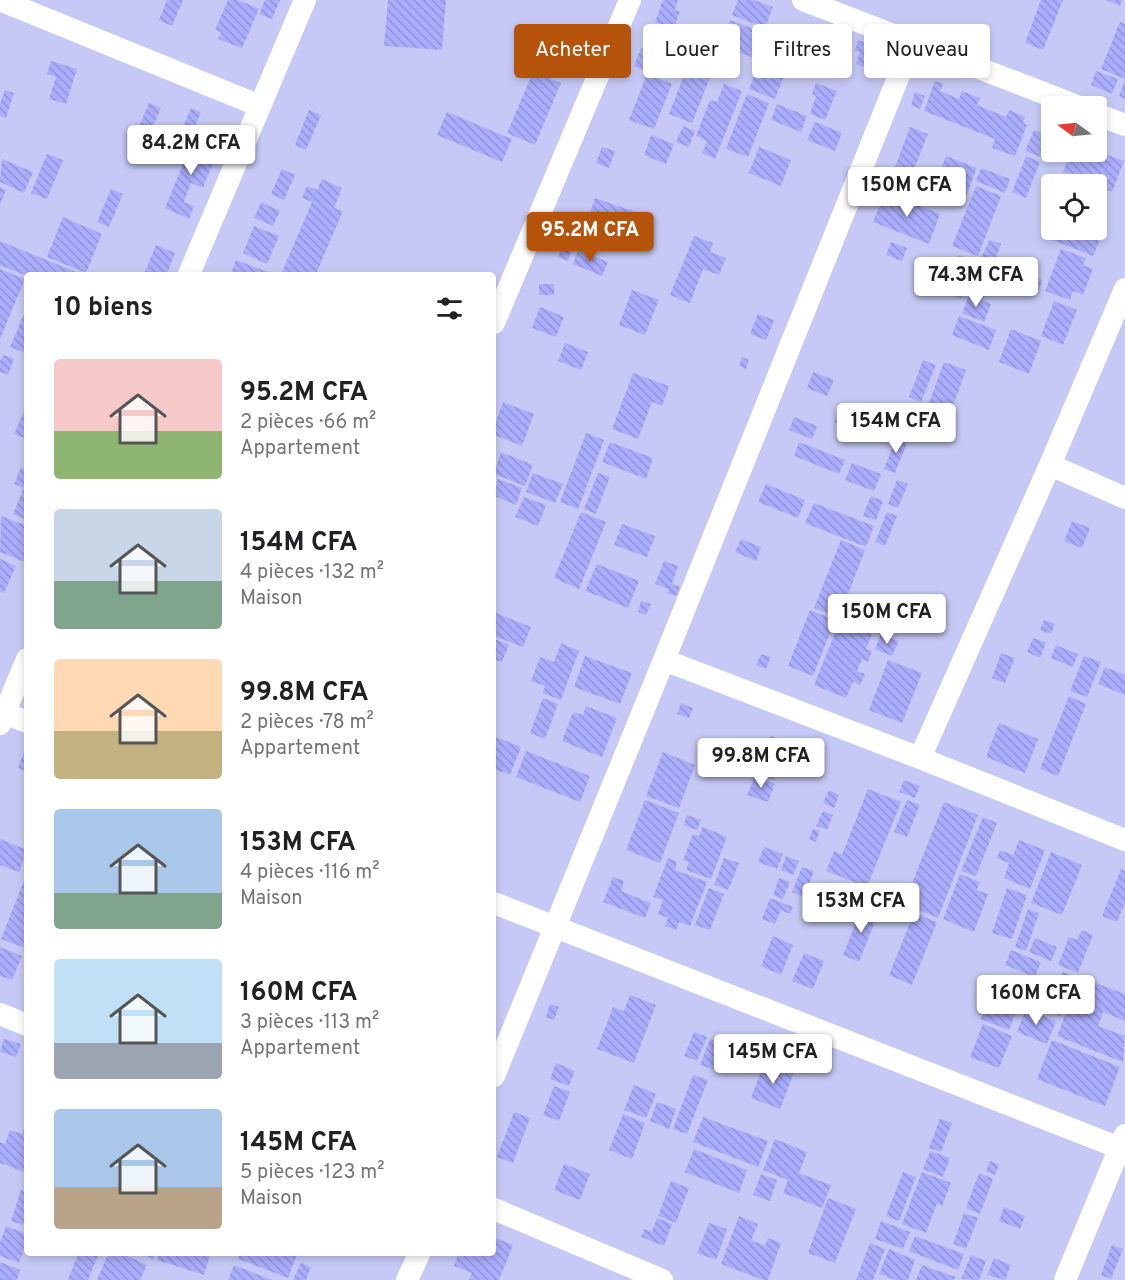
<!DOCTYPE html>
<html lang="fr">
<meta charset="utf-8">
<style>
body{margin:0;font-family:Overpass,sans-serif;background:#f6f6f6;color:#202124;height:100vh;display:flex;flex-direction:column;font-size:22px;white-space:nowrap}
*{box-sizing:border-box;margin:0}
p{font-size:20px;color:#757577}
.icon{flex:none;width:33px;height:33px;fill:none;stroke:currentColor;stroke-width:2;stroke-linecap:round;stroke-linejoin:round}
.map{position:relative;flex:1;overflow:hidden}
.panel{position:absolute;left:24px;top:272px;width:472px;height:984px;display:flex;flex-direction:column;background:#fff;border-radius:6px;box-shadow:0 3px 9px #0003}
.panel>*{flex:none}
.top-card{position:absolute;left:514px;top:24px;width:520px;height:54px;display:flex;gap:12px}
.needle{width:39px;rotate:285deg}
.fabs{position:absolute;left:1041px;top:96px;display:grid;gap:12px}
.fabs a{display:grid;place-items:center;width:66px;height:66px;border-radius:6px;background:#fff;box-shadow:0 3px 9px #0003;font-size:30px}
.price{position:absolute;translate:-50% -51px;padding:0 14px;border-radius:6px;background:#fff;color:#222;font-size:20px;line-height:39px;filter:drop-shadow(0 2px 3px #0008)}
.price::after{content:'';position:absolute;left:50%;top:36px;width:18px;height:14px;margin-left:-9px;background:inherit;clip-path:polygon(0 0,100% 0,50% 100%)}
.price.active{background:#b45309;color:#fff}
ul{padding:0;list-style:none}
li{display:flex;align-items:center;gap:18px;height:150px;padding:0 30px}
li span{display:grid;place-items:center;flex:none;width:168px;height:120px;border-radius:6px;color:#555}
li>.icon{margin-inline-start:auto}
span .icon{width:72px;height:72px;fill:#fffc;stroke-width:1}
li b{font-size:26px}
h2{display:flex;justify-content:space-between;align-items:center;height:72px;padding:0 30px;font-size:26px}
.tag{padding:0 21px;border-radius:6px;background:#fff;box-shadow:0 3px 9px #0003;font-size:21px;line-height:54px}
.tag.active{background:#b45309;color:#fff}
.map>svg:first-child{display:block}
.building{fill:url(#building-back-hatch)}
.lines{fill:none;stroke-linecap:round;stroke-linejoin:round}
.street{stroke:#fff;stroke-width:22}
</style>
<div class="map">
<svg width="1125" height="1280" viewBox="0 0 1125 1280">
<defs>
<pattern id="building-back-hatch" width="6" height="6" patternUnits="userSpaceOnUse" patternTransform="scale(1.5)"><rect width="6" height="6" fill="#aaadfb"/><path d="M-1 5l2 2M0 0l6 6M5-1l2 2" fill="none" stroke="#9194d7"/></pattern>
</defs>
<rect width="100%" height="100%" fill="#c6c9f5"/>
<path class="building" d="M167 0H183L172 26 159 20Z
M228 0H238L259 9 242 48 218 39 221 32 215 30Z
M265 0H280L272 19 259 14Z
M388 0H446L442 50 384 46Z
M663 0H678L675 10 680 12 673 30 655 22Z
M738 0H754L773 7 765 28 732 15Z
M1041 0H1063L1043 50 1025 43Z
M1106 0H1122L1120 6Z
M730 20 764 33 754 58 720 45Z
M1120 22 1125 24V79L1101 69Z
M653 25 671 33 669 40 683 45 678 58 645 46Z
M820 39 842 48 831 77 808 68Z
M858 40 881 49 873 71 856 64 860 52 855 51Z
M766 46 792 56 775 99 749 89Z
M641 48 660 56 653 74 634 66Z
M671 60 711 75 692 123 669 114 683 78 667 71Z
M51 61 77 69 66 104 49 99 56 77 47 74Z
M1096 71 1118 79 1112 94 1091 85Z
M533 72 561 83 535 145 507 133Z
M647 74 672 84 654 129 629 120Z
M1125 80V99L1119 96Z
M935 81 943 84 940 91 959 99 962 91 980 98 977 105 1006 117 1009 110 1025 117 1023 123 1027 125 1015 156 992 148 995 139 924 111Z
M816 83 837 91 825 120 810 114 816 96 812 94Z
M724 84 742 91 715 159 702 153 707 141 696 136 710 100 717 102Z
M5 90 14 93 6 118 0 116V104Z
M915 92 925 96 920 109 911 105Z
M747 94 769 103 748 157 726 149Z
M149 103 161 108 143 150 131 145Z
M777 104 807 116 801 132 771 120Z
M191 108 201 112 192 133 182 129Z
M309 110 321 115 306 150 295 145Z
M447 112 512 139 502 162 437 135Z
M815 122 842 133 835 151 807 140Z
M683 126 695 131 689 147 676 142Z
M910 127 928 134 912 174 895 167Z
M1034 130 1049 135 1041 157 1025 151Z
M195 135 208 141 206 148 217 153 203 188 191 183 184 202 194 206 189 219 165 208Z
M651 135 674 144 666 164 644 155Z
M602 147 615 151 609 168 596 163Z
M759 147 791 160 781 186 749 173Z
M1096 151 1124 161 1112 192 1063 172 1071 152Z
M47 154 63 160 47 199 31 193Z
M946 156 977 168 966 196 935 184Z
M1026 156 1040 162 1026 198 1012 192Z
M2 159 33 172 24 193 0 182Z
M981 168 1010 179 1005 193 976 181Z
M282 169 295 175 284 200 271 194Z
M322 179 342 188 334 208 343 211 316 274H287L282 272 312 202 302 198 307 186 317 190Z
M976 186 1001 196 978 256 952 246Z
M0 187 6 190 0 205Z
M111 189 123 194 109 227 97 222Z
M885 193 940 214 929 244 873 222Z
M595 198 633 211 623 237 586 224Z
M261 202 280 211 273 226 254 218Z
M1051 207 1052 230H1096V227L1104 230 1093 256 1040 235Z
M63 217 102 234 86 273 47 257Z
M254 226 279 236 267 264 243 253Z
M694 236 713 243 710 252 726 258 719 275 703 269 690 303 670 295Z
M989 240 1001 244 991 271 978 266Z
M0 241 81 274 27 276 0 265Z
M891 242 907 248 902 261 886 255Z
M563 244 572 248 568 261 558 257Z
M156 245 175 253 167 274H144Z
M1061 249 1086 258 1083 265 1093 269 1083 295 1073 291 1070 300 1045 291Z
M578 250 608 262 602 276 573 264Z
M959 255 975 261 961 299 944 292Z
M236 260 273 274H231Z
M0 269 25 279 0 339Z
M1014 269 1042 280 1039 290 1011 279Z
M539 284H554V295H539Z
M632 290 659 300 645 335 619 325Z
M969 295 991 304 984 322 962 313Z
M1054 301 1077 310 1063 345 1041 336Z
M27 307V354L10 347Z
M540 307 564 317 556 337 532 328Z
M758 314 774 320 766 340 750 334Z
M959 316 996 330 989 350 952 335Z
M1011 329 1041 341 1029 374 999 362Z
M565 343 588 352 581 370 558 361Z
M3 355 14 359 8 375 0 372V361Z
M742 357 749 360 746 369 739 366Z
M923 360 936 365 921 402 909 397Z
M944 362 966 370 949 417 927 408Z
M813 372 834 380 827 396 807 388Z
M633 373 669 386 662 406 652 402 638 439 612 429Z
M503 402 534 414 522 446 494 435V427Z
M27 404V439L14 434Z
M909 404 920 408 909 437 889 426 897 406 906 410Z
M839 410 858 418 853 429 834 422Z
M794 417 817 426 812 439 789 430Z
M586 433 604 440 578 509 560 502Z
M897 436 908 440 895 473 884 469Z
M610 442 653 458 646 479 602 462Z
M799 442 845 460 839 474 794 456Z
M501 452 533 465 525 486 494 474Z
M852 463 881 474 874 491 845 480Z
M21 467 27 470V520L13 514 24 488 14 484Z
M533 473 563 484 555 503 526 492Z
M598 473 610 477 596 514 584 509Z
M498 479 522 488 516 505 494 496Z
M897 480 908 484 898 508 888 504Z
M766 484 805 500 798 518 758 502Z
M871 496 883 501 876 520 863 516Z
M524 497 546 505 538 526 515 517Z
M814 503 874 526 866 547 805 523Z
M581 512 606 522 579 589 554 578Z
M887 512 897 516 885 546 875 542Z
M1 516 27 526V563L0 552Z
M1072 521 1090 528 1082 548 1064 541Z
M622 524 655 536 647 557 614 545Z
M741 539 761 547 756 561 735 552Z
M841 540 865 550 839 618 814 608Z
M0 559 16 566 4 593 0 591Z
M664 561 678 566 672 584 680 587 676 596 667 593 669 589 655 584Z
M597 564 639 581 628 608 585 591Z
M641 601 651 604 646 615 638 612Z
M810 610 835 620 813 676 788 666Z
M496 613 531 627 523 647 494 636V620Z
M1044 620 1055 624 1051 634 1040 630Z
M840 621 872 634 866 649 872 651 868 662 862 659 857 671 865 674 860 685 853 682 846 698 814 685Z
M881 634 899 641 892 656 875 649Z
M1033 638 1046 643 1040 658 1027 652Z
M494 639 509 645 502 662 494 659Z
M561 643 579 651 561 700 543 693 545 686 531 681 540 657 554 662Z
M1056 645 1078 654 1073 667 1051 658Z
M1001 653 1015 658 1005 683 992 678Z
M761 654 771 657 766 669 756 665Z
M585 656 632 673 620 704 574 687Z
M1084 656 1101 662 1087 697 1070 691Z
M888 660 922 673 902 723 869 710Z
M1105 667 1125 675V695L1098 684Z
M1069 696 1086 704 1058 776 1040 769Z
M543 698 558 704 545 739 530 733Z
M681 703 693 708 689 718 677 714Z
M586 706 617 718 602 757 562 741 573 712 583 715Z
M999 723 1038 739 1025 773 986 757Z
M494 736 521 747 510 775 494 769Z
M771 736 788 743 774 780 758 773Z
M812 744 821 747 817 757 808 754Z
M526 751 590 776 580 802 516 777Z
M24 752 27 753V772L18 768Z
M663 752 695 765 679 808 646 796Z
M755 776 775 784 768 802 747 795Z
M904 780 920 786 915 798 899 792Z
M868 789 901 802 867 887 826 871 834 851 842 855Z
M829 790 839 795 834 808 823 803Z
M645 800 679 813 660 863 626 850Z
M907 800 920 805 907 837 894 832Z
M944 802 978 815 938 918 904 904Z
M823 811 833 815 827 830 816 826Z
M687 815 701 820 697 830 684 825Z
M983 817 997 823 976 876 961 871Z
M703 827 727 837 711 879 686 870 689 862 683 860 693 834 699 836Z
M813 829 820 831 816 842 809 839Z
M0 839 27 850 19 872 0 865Z
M1019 840 1045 850 1030 889 1004 878 1009 863 997 858 1000 850 1013 855Z
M764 847 783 854 777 869 758 862Z
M1051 852 1082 865 1062 915 1031 903Z
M786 856 799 861 793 875 781 870Z
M668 858 677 862 675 870 707 882 690 926 679 922 676 930 665 926 668 918 658 914 663 900 653 897Z
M724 858 739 863 728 890 714 885Z
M802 867 814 871 804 897 792 892Z
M1121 869 1125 871V903L1117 922 1102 916Z
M27 873V949L1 939Z
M960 874 980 882 977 890 988 894 974 932 943 919Z
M613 877 624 881 621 891 651 903 645 918 603 902Z
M779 878 790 882 783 899 773 895Z
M709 888 724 894 710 930 695 925Z
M1007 888 1027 895 1012 939 992 933Z
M869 893 892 902 888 913 865 904Z
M770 898 793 907 790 914 781 910 775 924 762 919Z
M862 907 878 914 859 962 843 955Z
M1028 909 1039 913 1026 951 1015 947Z
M914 913 937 922 912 985 889 975Z
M1082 930 1093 935 1078 973 1058 965 1069 937 1077 940Z
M773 936 793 945 781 975 761 966Z
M1035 938 1057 947 1051 961 1029 952Z
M0 947 22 956 12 980 0 976Z
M1011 950 1041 962 1035 977 1005 965Z
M804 953 824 961 813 989 792 981Z
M1063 972 1075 977 1060 1016 1048 1011Z
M1080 977 1125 994V1021L1103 1012 1098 1026 1125 1036 1123 1062 1057 1036Z
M992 990 1020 1001 1009 1030 981 1019Z
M630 995 656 1005 634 1063 597 1049 613 1007 624 1011Z
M550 1004 559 1007 554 1020 546 1017Z
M1026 1009 1056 1021 1047 1044 1017 1032Z
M983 1024 1012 1036 999 1068 970 1057Z
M694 1032 707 1037 697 1061 684 1056Z
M4 1039 21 1044 16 1057 0 1052Z
M710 1039 725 1045 716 1070 700 1065Z
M1052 1040 1120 1067 1105 1106 1037 1079Z
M788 1062 797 1065 780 1109 751 1098 764 1063 785 1071Z
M556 1063 575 1071 569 1086 550 1079Z
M693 1075 708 1080 687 1134 673 1129Z
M634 1085 656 1094 646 1118 624 1110Z
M554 1086 570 1092 559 1121 543 1115Z
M657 1102 676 1109 669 1129 650 1121Z
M514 1112 530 1118 513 1163 497 1157Z
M623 1114 645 1123 632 1159 609 1150Z
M703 1117 768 1141 758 1167 693 1142Z
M940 1119 952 1123 941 1152 929 1148Z
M27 1122V1164L24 1172 0 1163V1142L5 1144 10 1130 22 1134Z
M775 1139 807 1152 799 1173 831 1185 822 1208 783 1193 788 1180 763 1170Z
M694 1149 747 1170 739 1193 685 1172Z
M930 1151 950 1158 943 1177 923 1169Z
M990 1161 999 1165 995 1175 986 1171Z
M564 1164 590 1174 580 1200 554 1190Z
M903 1172 916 1177 899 1221 886 1216Z
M922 1172 951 1183 942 1206 937 1203 926 1233 902 1224Z
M979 1173 993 1179 980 1214 966 1208Z
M761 1174 777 1180 770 1201 753 1195Z
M671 1181 689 1188 676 1223 658 1216Z
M21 1190 27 1192V1212L23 1225 11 1221Z
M828 1198 856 1209 835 1263 808 1253Z
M1004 1207 1025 1216 1020 1229 999 1221Z
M964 1213 978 1218 966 1249 953 1244Z
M739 1216 758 1224 751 1240 765 1246 768 1238 781 1243 768 1280H763L721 1264Z
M657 1218 672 1224 664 1246 641 1237 644 1229 652 1232Z
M881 1221 910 1232 903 1249 875 1239Z
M709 1223 727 1229 716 1260 697 1253Z
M6 1226 27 1234V1241L19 1263 0 1256V1243Z
M915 1236 964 1254 958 1270 909 1251Z
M494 1237 513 1245 499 1280H469L472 1273 454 1266 459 1252H494Z
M870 1243 885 1249 873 1280H856Z
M1112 1245 1123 1249 1111 1279 1101 1275Z
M889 1249 915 1260 908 1280H895L879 1274Z
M79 1252 99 1253 88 1280H68Z
M109 1252H118L147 1265 140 1280H97Z
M138 1252H156L153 1259Z
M159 1252H211L204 1275 157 1260Z
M241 1252H298L288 1278 238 1259Z
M971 1255 986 1261 979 1280 961 1279Z
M994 1258 1011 1265 1005 1280 987 1275Z
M0 1262 20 1270 17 1280H0Z
M301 1263 311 1267 306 1280H293Z
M234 1265 272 1280H228Z
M922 1265 955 1277 954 1280H916Z"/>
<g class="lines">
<path class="street" d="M0 0 260 106
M803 0 1077 106
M1096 114 1125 125
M189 274 305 0
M494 323 630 0
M1050 465 1125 498
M664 660 920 758 1125 840
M0 711 27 722
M0 724 27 659
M920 758 1050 465 1125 289
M494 903 1125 1150
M0 1014 27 1025
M494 1076 664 660 912 43
M494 1209 662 1280
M407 1280 420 1252
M1065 1280 1125 1135"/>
</g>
</svg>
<div class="fabs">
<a><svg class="needle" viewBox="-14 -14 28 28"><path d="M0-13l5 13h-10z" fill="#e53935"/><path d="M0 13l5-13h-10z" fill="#757577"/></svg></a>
<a><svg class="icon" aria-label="locate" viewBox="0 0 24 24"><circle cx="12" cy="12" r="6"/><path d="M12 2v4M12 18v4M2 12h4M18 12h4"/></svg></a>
</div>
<b class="price" style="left:191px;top:176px">84.2M CFA</b>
<b class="price" style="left:907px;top:218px">150M CFA</b>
<b class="price active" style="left:590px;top:263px">95.2M CFA</b>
<b class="price" style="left:976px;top:308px">74.3M CFA</b>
<b class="price" style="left:896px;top:454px">154M CFA</b>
<b class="price" style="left:887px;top:645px">150M CFA</b>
<b class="price" style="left:761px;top:789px">99.8M CFA</b>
<b class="price" style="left:861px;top:934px">153M CFA</b>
<b class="price" style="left:1036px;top:1026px">160M CFA</b>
<b class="price" style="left:773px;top:1085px">145M CFA</b>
<div class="top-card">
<a class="tag active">Acheter</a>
<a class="tag">Louer</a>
<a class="tag">Filtres</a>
<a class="tag">Nouveau</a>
</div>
<section class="panel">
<h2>10 biens<svg class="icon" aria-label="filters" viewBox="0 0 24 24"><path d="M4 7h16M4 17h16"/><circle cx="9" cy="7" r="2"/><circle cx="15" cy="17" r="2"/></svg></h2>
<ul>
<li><span style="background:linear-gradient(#f6c9c9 60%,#8fb573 0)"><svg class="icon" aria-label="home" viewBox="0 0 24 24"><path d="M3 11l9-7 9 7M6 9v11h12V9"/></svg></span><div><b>95.2M CFA</b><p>2 pièces · 66 m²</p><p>Appartement</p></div></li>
<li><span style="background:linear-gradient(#c9d6e8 60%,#7fa58c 0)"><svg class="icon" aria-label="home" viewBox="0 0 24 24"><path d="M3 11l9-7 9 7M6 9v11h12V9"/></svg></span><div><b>154M CFA</b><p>4 pièces · 132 m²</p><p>Maison</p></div></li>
<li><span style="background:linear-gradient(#ffd9b3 60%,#c2b280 0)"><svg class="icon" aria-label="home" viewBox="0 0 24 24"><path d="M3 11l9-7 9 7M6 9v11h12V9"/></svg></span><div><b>99.8M CFA</b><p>2 pièces · 78 m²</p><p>Appartement</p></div></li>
<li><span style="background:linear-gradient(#a9c7e8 70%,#7fa58c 0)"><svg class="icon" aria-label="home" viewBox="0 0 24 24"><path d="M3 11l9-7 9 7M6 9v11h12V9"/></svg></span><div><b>153M CFA</b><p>4 pièces · 116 m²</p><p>Maison</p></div></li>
<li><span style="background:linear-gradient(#bfe0f5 70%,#9aa5b1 0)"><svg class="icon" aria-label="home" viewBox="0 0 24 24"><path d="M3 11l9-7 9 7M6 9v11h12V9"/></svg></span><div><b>160M CFA</b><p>3 pièces · 113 m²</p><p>Appartement</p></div></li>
<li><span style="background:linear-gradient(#a9c7e8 65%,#b9a48a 0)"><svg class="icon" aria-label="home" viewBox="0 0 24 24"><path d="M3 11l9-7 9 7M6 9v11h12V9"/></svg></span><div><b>145M CFA</b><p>5 pièces · 123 m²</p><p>Maison</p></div></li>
</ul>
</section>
</div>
